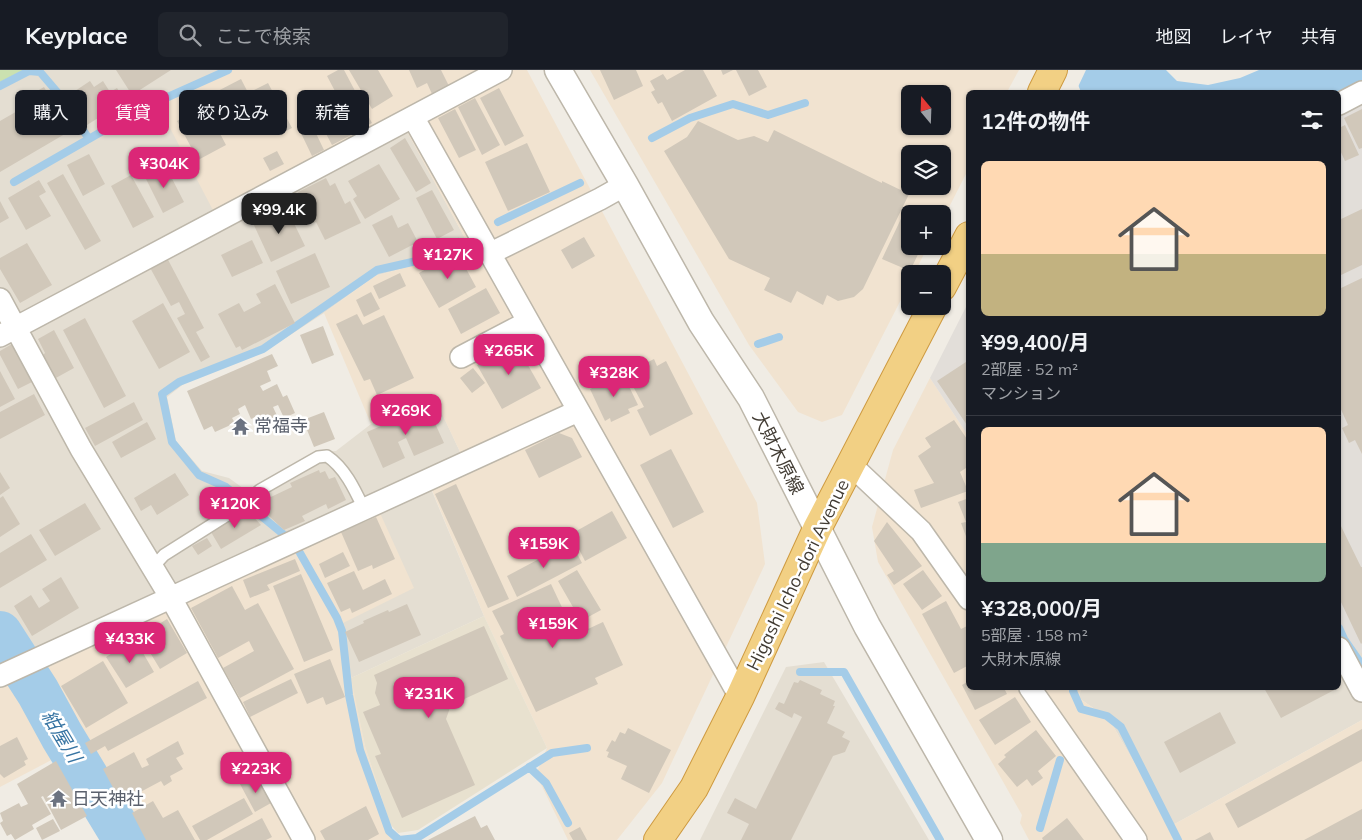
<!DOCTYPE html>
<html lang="ja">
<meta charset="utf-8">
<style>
body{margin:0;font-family:Mulish,"Noto Sans JP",sans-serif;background:#20242c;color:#f1f3f6;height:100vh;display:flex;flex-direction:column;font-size:19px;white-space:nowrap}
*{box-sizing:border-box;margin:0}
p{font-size:16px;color:#9ea1a6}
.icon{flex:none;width:28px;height:28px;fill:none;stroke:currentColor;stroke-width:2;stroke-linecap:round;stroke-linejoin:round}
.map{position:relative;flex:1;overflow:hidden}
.sheet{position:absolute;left:966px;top:20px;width:375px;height:600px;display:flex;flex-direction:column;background:#171b24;border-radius:8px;box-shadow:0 1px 4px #0004}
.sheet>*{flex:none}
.banner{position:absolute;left:15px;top:20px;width:475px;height:45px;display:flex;gap:10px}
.needle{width:32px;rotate:341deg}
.tools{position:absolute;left:901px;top:15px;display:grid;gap:10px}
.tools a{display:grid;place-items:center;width:50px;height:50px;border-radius:8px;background:#171b24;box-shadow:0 1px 4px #0004;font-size:25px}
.price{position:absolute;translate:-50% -42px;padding:0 11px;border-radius:10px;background:#db2777;color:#fff;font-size:16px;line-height:32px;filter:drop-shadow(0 1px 2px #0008)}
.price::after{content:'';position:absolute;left:50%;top:30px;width:15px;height:11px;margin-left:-8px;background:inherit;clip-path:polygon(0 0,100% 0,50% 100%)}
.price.on{background:#222;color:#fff}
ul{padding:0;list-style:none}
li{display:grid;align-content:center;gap:10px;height:265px;padding:0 15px}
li+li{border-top:1px solid #363941}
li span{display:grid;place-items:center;height:155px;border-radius:8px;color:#555}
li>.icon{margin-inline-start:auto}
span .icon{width:90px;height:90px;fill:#fffc;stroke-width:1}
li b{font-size:21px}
h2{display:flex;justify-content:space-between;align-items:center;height:60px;padding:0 15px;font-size:21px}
.chip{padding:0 18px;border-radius:8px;background:#171b24;box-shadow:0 1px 4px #0004;font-size:18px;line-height:45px}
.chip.on{background:#db2777;color:#fff}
header{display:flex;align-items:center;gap:30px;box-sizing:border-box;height:70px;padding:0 25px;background:#171b24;border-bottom:1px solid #363941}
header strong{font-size:24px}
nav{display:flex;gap:28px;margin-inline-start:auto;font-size:18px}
.search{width:350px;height:45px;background:#20242c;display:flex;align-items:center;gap:12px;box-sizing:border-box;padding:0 18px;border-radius:8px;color:#9ea1a6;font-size:19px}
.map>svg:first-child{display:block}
.residential{fill:#e4ded2}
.commercial{fill:#f1e3d0;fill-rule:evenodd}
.industrial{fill:#e2ded9}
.education{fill:#e8e1cf}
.green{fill:#cbe1b0}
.water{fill:#a4cce8}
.pier{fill:#f0ece4}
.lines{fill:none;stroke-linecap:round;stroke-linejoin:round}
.stream{stroke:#a4cce8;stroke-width:8}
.river{stroke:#a4cce8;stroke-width:44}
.building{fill:#d1c8ba}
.service-casing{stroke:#bdb7aa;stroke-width:14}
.minor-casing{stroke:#bdb7aa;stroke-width:24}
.tertiary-casing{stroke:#bdb7aa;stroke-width:29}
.trunk-casing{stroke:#ce9a40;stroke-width:30}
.service{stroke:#fff;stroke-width:11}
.minor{stroke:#fff;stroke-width:21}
.tertiary{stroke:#fff;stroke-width:26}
.trunk{stroke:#f2d084;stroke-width:28}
.labels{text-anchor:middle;stroke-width:5;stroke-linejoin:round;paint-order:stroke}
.worship-label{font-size:18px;fill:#5b616d;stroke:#fff;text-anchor:start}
.street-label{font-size:18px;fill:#423c34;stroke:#fff}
.water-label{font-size:19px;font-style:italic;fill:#3875a3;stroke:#fff}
</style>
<header>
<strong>Keyplace</strong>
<div class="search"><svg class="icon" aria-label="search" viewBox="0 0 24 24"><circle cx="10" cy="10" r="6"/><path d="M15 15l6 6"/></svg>ここで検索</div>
<nav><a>地図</a><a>レイヤ</a><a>共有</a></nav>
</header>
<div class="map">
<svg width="1362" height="770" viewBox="0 0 1362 770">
<rect width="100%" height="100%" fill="#f0ece4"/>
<path class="residential" d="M24 0H230L159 37 399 46 467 172 419 194 375 206 324 243 270 278 185 313 167 327 176 371 202 401 229 408 247 421 319 381H336L371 354 433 324 461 384 424 402 484 546 351 608 341 554 30 600 0 545V12Z
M1339 563 1362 583V650L1171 756 1109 649 1079 628 1081 618H1339Z
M824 592 929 770H700L786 597Z"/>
<path class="commercial" d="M230 0H527L757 433 765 494 662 713 617 770H568L536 704 547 678 484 546 424 401 461 384 433 325 371 354 324 243 375 206 419 194 467 172 399 47 215 144 159 37Z
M590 0H1019L1007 22H969V98L943 149 942 144H910V176H928L914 204H910V212L842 345 822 352 798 342 749 275ZM910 24H942V56H910ZM910 84H942V116H910Z
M930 308 969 367V618H1081L1079 628 1109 649 1171 756 1362 650V770H1029L1020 753 1022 745 878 492 872 457 893 380Z
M380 443 414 518 341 554 365 676 390 754 396 770H132L30 600Z
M0 579 59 686 0 717Z"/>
<path class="industrial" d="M1362 14V583H1361L1339 563V27Z
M969 231V367L930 308Z"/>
<path class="education" d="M484 546 547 678 418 760 398 763 390 754 365 676 351 608Z"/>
<path class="green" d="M0 0H24L0 12Z"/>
<path class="water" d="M1072 0H1166L1177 11 1208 15 1240 8 1259 0H1362V14L1339 22H1081Z"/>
<path class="pier" d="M1070 0H1086L1077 19 1070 1Z"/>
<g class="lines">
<path class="stream" d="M0 16 29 1 40 2 58 23 89 69
M652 68 690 48 733 34 768 45 805 33
M14 112 141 39 228 0
M498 152 580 113
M758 274 779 267
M283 464 226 417 199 405 172 372 162 324 179 312 263 279 377 200 421 190 458 172
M300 483 337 548 342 561 349 625 360 680 389 761 399 770 417 768 552 683 587 678
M1339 558 1344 569 1362 595
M800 602H844L940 770
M1074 618 1073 621 1081 639 1107 646 1121 657 1178 770
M529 697 546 713 568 753
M1040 758 1060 690"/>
<path class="river" d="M0 563 38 622 62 666 125 770"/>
</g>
<path class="building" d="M116 0H171L132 25Z
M338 0H344L372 53 356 61 327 6Z
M349 0H378L393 26 372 39Z
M409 0H441L449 16 432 24 427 13 417 18Z
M600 0H636L643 16 614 30Z
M685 0H703L717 26 672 51 662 32 658 34 651 22 655 20 650 11 663 4 667 10Z
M721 0H733L723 5Z
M736 0H758L767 17 749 26Z
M241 9 258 42 229 57 212 24Z
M90 11 94 17 103 11 110 22 117 18 125 31 87 55 69 25Z
M268 13 292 58 278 65 254 20Z
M44 17 70 61 0 102V51L26 36 22 30Z
M499 18 524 66 505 76 480 28Z
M475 28 500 75 482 85 458 37Z
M336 29 355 63 332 75 314 41Z
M205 35 226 75 198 90 177 51Z
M455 39 476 80 459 88 438 48Z
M1362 39V78L1359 79 1344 48Z
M698 51 738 70 754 66 768 72 774 60 882 113V111L909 124 863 219 854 227 838 231 827 225 823 235 797 221 791 233 764 220 770 208 729 189 664 81 687 67Z
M311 53 324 80 312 86 299 59Z
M1345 55 1359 85 1345 91 1339 78V58Z
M405 68 431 113 416 122 390 78Z
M527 73 550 122 508 141 485 92Z
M277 81 284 94 270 101 263 88Z
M89 84 105 114 83 126 67 95Z
M379 94 400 129 365 149 353 129 357 126 348 111Z
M165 95 184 132 163 143 144 105Z
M63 104 101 171 85 180 47 113Z
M131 105 154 147 133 158 111 116Z
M326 108 330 116 335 113 345 134 350 131 361 153 325 170 316 152 313 153 298 122Z
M39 110 46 122 39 126 51 146 26 160 8 128Z
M432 120 454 160 437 169 416 128Z
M0 131 9 148 0 153Z
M907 136 924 144H910V176H922L910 201 882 189Z
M286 137 305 176 271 192 253 153Z
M1362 139V195L1339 206V150Z
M392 145 398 158 408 153 418 172 389 187 372 155Z
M584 167 595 186 572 199 561 180Z
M252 170 263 193 232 207 221 185Z
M27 173 52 215 20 233 0 199V188Z
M457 182 476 217 439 238 419 203Z
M315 183 330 217 291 234 276 201Z
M165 184 204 258 196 262 210 287 201 292 177 248 185 244 179 232 171 236 148 194Z
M400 203 406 216 379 229 373 216Z
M1362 208V384L1355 370 1349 373 1342 358 1348 355 1339 335V219Z
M275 214 295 253 242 280 240 276 236 278 218 244 239 233 244 242 261 233 256 224Z
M486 218 500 243 461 264 448 239Z
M371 222 380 239 364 247 356 230Z
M163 233 190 282 159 299 132 251Z
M357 244 363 255 384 245 414 308 377 325 370 309 364 311 336 254Z
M85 248 126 326 104 338 63 260Z
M323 256 334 285 312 294 300 265Z
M54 260 74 298 54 309 42 286 45 283 38 269Z
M12 274 32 312 18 319 0 285V281Z
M516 274 541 318 502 339 477 295Z
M272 284 278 296 267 301 271 311 260 316 263 321 277 314 283 327 287 325 295 343 284 348 278 335 273 337 280 352 262 360 256 347 251 349 245 335 238 339 240 344 232 348 235 353 215 362 212 356 204 360 187 321Z
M654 289 657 296 666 291 693 344 650 366 637 340 644 337 626 303Z
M969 290V358L937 311Z
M473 298 485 313 472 323 460 308Z
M0 301 15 329 0 337Z
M623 304 638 335 628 339 630 343 611 352 610 348 605 351 590 319Z
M34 324 45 345 0 369V342Z
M134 332 143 350 95 376 85 358Z
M427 336 444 373 414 386 406 368 398 372 405 388 383 398 367 362Z
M324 342 335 369 314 377 303 350Z
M954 350 969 372V402L966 398 960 402 968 421 921 438 914 420 934 413 918 386 931 377 925 368Z
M147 352 156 369 121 388 112 372Z
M559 363 572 368 582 387 539 408 525 380Z
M671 379 704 442 673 458 640 395Z
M319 400 320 403 325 401 329 409 335 407 346 430 328 439 326 434 302 446 305 451 284 460 256 434 292 417 290 413Z
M0 402 10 418 0 425Z
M175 403 189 425 157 445 151 435 141 441 134 428Z
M456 414 509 529 488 538 435 424Z
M3 426 20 454 0 467V428Z
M969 428V469H967L961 453 966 452 958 432Z
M85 433 101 459 55 486 39 460Z
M247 440 261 455 221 479 211 462Z
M612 441 627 468 585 491 571 464Z
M376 447 395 489 373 499 372 495 358 501 341 462Z
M887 452 922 496 894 515 887 505 894 501 874 471Z
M1339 452 1361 497H1362V573L1361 574 1339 528Z
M31 464 47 490 0 518V483Z
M207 468 212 476 198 485 192 476Z
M571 472 582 493 517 527 507 506Z
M343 482 350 496 325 508 319 494Z
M295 489 300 501 267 515 270 520 250 528 243 510Z
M577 500 601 540 581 551 558 511Z
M923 500 942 526 922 540 903 514Z
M354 501 363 520 385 509 392 524 352 543 350 538 341 542 327 513Z
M301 504 333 580 304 592 273 516Z
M61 507 79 538 32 566 14 536 31 525 39 538 50 531 42 519Z
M551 514 575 565 603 552 623 595 595 608 598 614 536 642 500 566 504 564 492 541Z
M232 516 245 540 258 533 294 599 240 628 223 598 254 581 249 571 218 588 191 538Z
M946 531 961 559 967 556 969 560V595L954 603 922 544Z
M407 534 421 565 359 592 345 562 364 553 363 551 388 540 389 542Z
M167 549 187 583 160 599 140 566Z
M484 556 508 609 451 635 446 649 475 715 402 748 375 686 381 684 363 642 380 635 375 623 377 613 374 605Z
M135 569 154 602 126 618 106 587Z
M330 589 345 627 326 635 323 627 307 634 294 604Z
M103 591 128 633 86 658 61 616Z
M291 609 298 623 250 647 243 632Z
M800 610 822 620 820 624 835 631 833 636H835L827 653 845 662 842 667 850 671 845 682 833 686 791 770H741L749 754 727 743 735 728 756 739 802 647 794 643 792 648 775 639 779 632 784 634 794 612 798 613Z
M198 611 207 628 108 681 105 676 91 684 85 673Z
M969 611V618H1004L1007 624 975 640 962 615Z
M1264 618H1338L1281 648Z
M1015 627 1031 652 995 675 979 650Z
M1220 642 1236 673 1180 703 1164 672Z
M628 658 671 680 649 723 621 709 627 696 607 687 609 682 606 681 612 670 615 672 620 662 625 664Z
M1362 659V691L1238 758 1225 734Z
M1036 660 1056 686 1038 701 1043 708 1032 716 1027 709 1017 717 998 694 1006 687 1004 685Z
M17 667 28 689 24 691 26 695 4 708 0 704V676Z
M178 671 184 684 176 688 183 699 170 706 172 711 164 716 161 711 131 727 129 723 119 729 103 699 134 682 142 698 149 695 146 689Z
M56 691 87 746 61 760 43 726 41 727 51 744 32 755 34 759 15 770 11 764 7 766 0 753 3 751 0 743 19 733 21 737 28 734 17 714Z
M256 705 271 733 255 742 240 714Z
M244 728 253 744 207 770H200L192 756Z
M153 731 163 748 178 740 195 770H146L132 743Z
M366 736 379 764 368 770H325L320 761Z
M1362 739V769L1360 770H1304Z
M475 746 481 758 487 755 495 770H428Z
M262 748 272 767 266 770H221Z
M1067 748 1084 770H1043L1042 768Z
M53 749 60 761 42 770 36 758Z
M580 757 587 770H573L569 763Z
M1210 762 1214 770H1195Z"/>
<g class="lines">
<defs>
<path id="service" d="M153 497 164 485 243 435 260 420 318 387 327 386C345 398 355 420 364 439"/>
<path id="minor" d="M1339 34 1362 22
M413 47 740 627
M489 184 600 129 625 115
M0 229 81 379 171 528 304 770
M0 266 501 0
M461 287 528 252
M851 395 921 461 969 529
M1339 578 1362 621
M0 606 578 341
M1030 618 1136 770"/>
<path id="tertiary" d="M558 0 625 115 701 252 751 328 867 556 989 770"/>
<path id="trunk" d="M1042 22 1053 0
M942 217 969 166
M658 770 694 718 740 627 817 459 933 236"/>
</defs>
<use href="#service" class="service-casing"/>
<use href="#minor" class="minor-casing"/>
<use href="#tertiary" class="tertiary-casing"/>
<use href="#trunk" class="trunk-casing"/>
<use href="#service" class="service"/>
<use href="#minor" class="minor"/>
<use href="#tertiary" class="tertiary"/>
<use href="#trunk" class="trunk"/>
</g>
<defs>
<symbol id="temple-bare" viewBox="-9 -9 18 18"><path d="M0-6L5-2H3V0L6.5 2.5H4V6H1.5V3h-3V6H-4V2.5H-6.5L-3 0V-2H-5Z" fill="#6b7280" stroke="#fff" stroke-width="2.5" paint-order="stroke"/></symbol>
</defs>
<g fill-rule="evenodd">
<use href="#temple-bare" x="228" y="344" width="25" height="25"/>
<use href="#temple-bare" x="46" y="716" width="25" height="25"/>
</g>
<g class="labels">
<g class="worship-label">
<text x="254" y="362">常福寺</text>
<text x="72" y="735">日天神社</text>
</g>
<g class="street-label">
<text transform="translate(778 383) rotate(63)" y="6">大財木原線</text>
<text transform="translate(798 505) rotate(-64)" y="6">Higashi Icho-dori Avenue</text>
</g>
<g class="water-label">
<text transform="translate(62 666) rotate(59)" y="7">紺屋川</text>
</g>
</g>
</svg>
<div class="tools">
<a><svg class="needle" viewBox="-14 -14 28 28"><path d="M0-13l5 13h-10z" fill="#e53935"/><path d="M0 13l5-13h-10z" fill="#9ea1a6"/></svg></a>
<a><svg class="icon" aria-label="layers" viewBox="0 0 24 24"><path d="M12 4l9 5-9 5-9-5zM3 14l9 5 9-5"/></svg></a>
<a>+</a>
<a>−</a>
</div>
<b class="price" style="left:164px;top:119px">¥304K</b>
<b class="price on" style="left:279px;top:165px">¥99.4K</b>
<b class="price" style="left:448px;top:210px">¥127K</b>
<b class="price" style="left:509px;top:306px">¥265K</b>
<b class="price" style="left:614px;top:328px">¥328K</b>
<b class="price" style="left:406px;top:366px">¥269K</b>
<b class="price" style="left:235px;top:459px">¥120K</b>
<b class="price" style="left:544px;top:499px">¥159K</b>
<b class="price" style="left:553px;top:579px">¥159K</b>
<b class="price" style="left:130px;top:594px">¥433K</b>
<b class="price" style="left:429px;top:649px">¥231K</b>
<b class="price" style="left:256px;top:724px">¥223K</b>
<div class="banner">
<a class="chip">購入</a>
<a class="chip on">賃貸</a>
<a class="chip">絞り込み</a>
<a class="chip">新着</a>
</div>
<section class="sheet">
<h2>12件の物件<svg class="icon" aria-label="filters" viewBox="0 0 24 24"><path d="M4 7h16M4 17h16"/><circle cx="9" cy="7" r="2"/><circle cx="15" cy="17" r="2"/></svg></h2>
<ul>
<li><span style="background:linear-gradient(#ffd9b3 60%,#c2b280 0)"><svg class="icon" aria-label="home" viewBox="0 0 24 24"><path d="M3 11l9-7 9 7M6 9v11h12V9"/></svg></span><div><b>¥99,400/月</b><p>2部屋 · 52 m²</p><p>マンション</p></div></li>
<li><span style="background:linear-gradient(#ffd9b3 75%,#7fa58c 0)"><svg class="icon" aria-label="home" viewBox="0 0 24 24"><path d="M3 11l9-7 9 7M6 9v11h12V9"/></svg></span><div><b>¥328,000/月</b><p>5部屋 · 158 m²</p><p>大財木原線</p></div></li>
</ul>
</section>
</div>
